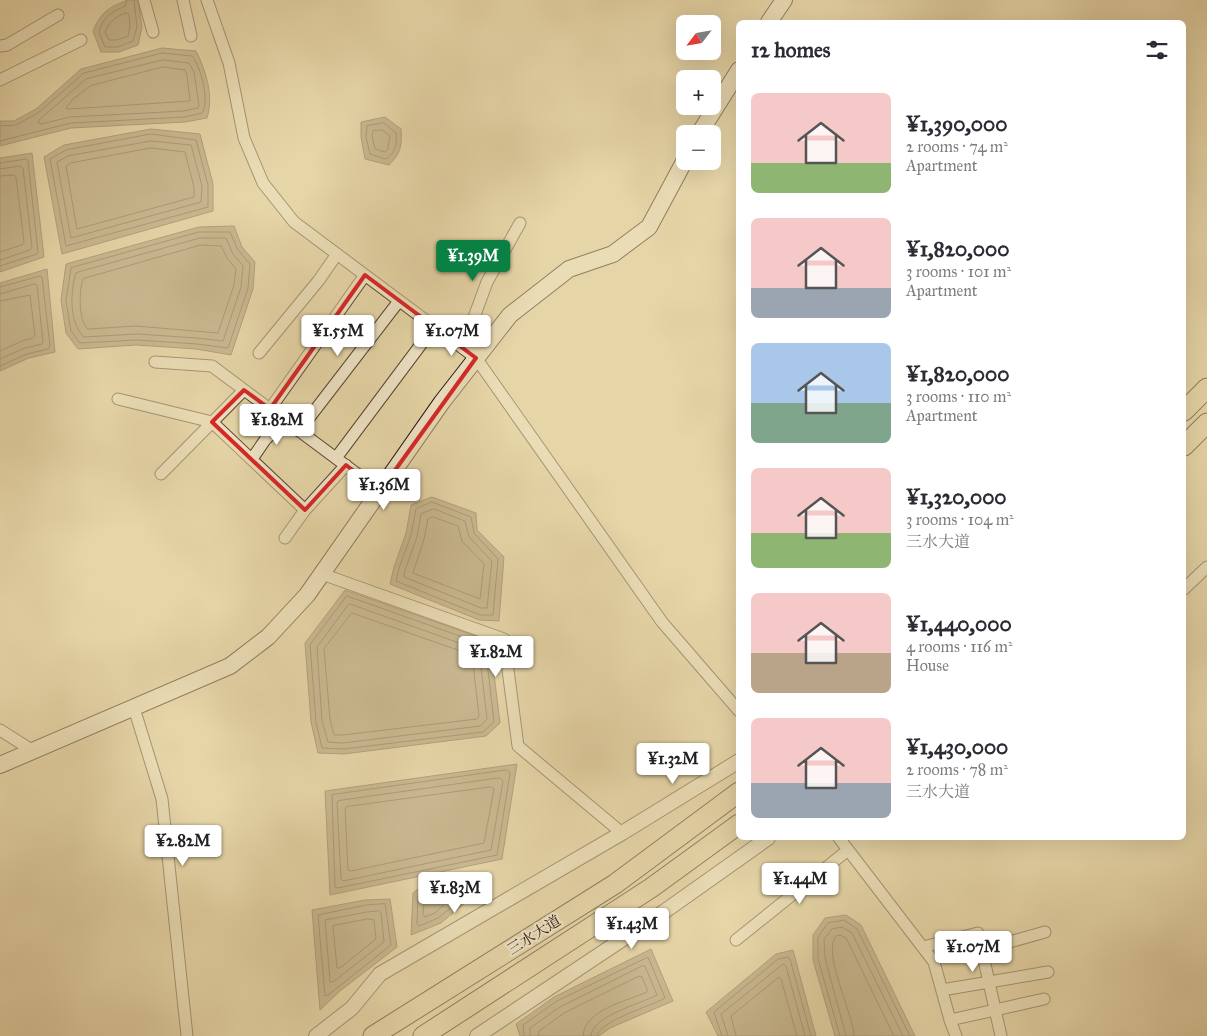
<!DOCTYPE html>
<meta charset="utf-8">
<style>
body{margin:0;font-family:"IM FELL Great Primer","Noto Serif SC",serif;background:#f7f7f7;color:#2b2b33;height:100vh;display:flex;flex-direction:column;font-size:19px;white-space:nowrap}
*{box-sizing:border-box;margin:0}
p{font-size:16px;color:#7c7c81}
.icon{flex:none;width:28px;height:28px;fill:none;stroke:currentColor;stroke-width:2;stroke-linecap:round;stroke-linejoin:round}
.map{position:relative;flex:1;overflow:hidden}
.details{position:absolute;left:736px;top:20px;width:450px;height:820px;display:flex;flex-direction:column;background:#fff;border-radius:8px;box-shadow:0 5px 20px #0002}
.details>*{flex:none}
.needle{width:32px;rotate:239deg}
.fabs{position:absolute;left:676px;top:15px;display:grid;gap:10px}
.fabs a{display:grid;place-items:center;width:45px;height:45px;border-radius:8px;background:#fff;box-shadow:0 5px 20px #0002;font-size:25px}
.price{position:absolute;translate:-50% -42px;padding:0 11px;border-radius:5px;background:#fff;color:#222;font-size:16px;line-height:32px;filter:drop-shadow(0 1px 2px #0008)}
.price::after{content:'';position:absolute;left:50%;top:30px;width:15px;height:11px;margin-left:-8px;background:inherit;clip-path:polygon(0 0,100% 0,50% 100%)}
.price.selected{background:#0b8043;color:#fff}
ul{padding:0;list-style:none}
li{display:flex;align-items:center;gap:15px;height:125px;padding:0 15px}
li span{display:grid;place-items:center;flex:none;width:140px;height:100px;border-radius:8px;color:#555}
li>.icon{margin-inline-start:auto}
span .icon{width:60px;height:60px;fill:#fffc;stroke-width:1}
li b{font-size:21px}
h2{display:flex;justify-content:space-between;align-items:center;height:60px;padding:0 15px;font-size:21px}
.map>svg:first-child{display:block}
.water{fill:#a69574;stroke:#74634c}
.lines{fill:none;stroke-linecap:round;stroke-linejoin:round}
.shore{stroke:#685642;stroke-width:1}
.minor-casing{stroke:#584736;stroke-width:13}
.tertiary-casing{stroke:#584736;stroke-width:16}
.secondary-casing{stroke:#291710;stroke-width:18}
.trunk-casing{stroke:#291710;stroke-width:21}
.minor{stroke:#efe4c6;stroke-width:11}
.tertiary{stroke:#efe4c6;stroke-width:14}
.secondary{stroke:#efe4c6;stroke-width:16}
.trunk{stroke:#e6d6a7;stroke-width:19}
.marked{fill:none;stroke:#d62828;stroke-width:4;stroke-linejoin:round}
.labels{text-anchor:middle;stroke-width:4.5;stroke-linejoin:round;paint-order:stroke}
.street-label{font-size:15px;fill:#291710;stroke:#efe4c6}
</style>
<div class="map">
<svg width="1207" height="1036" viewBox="0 0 1207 1036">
<rect width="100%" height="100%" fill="#e6d6a7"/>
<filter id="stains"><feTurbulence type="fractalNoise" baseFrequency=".004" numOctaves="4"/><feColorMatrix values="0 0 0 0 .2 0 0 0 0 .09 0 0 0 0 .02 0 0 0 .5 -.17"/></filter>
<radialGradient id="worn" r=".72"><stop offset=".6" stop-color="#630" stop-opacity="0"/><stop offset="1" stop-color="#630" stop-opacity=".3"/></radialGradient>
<path class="water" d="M128 0H138L142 27 138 45 119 52H101L93 31C101 12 109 7 128 0Z
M162 48 196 51C206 71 214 96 207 118L185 122 71 128 0 146V121H14L36 109 81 69Z
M385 117 401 129C402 146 401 153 389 165L365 159 361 137V122Z
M151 129 200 134 213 184V211L62 254 44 157 64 145Z
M32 153 44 257 0 272V158Z
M234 226 242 247 255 262 253 289 231 355 196 349 136 345 78 349 66 333 61 300 66 264 199 227Z
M47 269 55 352 29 358 0 371V283Z
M432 497 476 513 477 530 504 557 499 621 479 620 390 584 394 567 406 533 411 505Z
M345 590 490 641 500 723 486 736 344 754 318 753 311 722 305 643Z
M517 764 502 859 330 895 325 791Z
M422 886 479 891 441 923 411 935 413 893Z
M390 899 397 947 340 991 320 1010 312 910 365 900Z
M846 915 861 925 915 1036H835L813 960V935L825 918Z
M651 949 673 1001 610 1028 599 1036H520L516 1024 554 997Z
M793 950 816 1036H718L706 1012 776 954Z"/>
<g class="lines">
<path class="shore" d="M127 0 125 6C111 13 104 15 99 32L105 47H118L133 41 137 27 134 0
M126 13 129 14 130 26 128 36 117 40H109L105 32C109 22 116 16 126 13Z
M163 60 189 63 194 72 199 105 198 108 184 111 70 117 41 124 38 123 39 120 86 79Z
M163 67 185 70 187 75 190 101 69 109 66 108 72 100 90 86Z
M384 123 396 133C397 144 396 152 386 159L370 154 366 137 367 126Z
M0 126 16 125 38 113 84 73 162 53 192 56C201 67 210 101 202 113L185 117 71 123 0 141
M382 130 390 136 388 149 385 152 375 149 372 136 373 131Z
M151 134 196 140 208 185V207L66 246 50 159 66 150Z
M151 141 191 145 202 186 201 202 71 238 57 162 68 156Z
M151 148 185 152 194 187V197L77 229 66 166 71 163Z
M0 163 26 159 28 161 38 252 37 254 0 266
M0 169 20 166 23 168 32 247 30 250 0 260
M0 176 14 175 16 177 24 242 22 245 0 252
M199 232H230L238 250 250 264 248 288 228 348 197 344 137 340 80 343 71 331 66 301 71 268Z
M200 238H226L233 254 243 266 241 287 223 341 197 338 137 334 84 337C69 323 70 291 76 273Z
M201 245 221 246 227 258 236 269 234 285 218 333 136 326 88 329C78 321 79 290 83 279Z
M0 287 40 276 42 277 50 346 48 349 27 354 0 366
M0 294 34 284 37 285 43 342 42 344 25 348 0 359
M0 301 30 295 35 336 33 338 22 341 0 351
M432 502 471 517 474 533 498 559 493 615H480L396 581 399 568 411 535 416 509Z
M434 509 465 521 469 537 492 561 487 608H481L404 577 405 570 417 537 421 514Z
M433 517 458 526 462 541 484 564 480 599 413 573 424 539 428 519Z
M347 596 485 645 494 722 483 732 344 749 322 748 316 722 310 645Z
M350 604 479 650 487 719 480 726 343 743 328 742 322 721 317 647 348 605Z
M352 613 472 655 479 716 477 719 343 735H334L330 719 324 649Z
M507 770 510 773 497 855 338 888 335 887 332 795Z
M500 778 503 781 491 850 343 881 341 879 337 803 338 801Z
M491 787 494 789 484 843 351 871 348 870 345 809 346 807Z
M423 892 461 894 464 897 438 918 419 926 417 924 418 896Z
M425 898 445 899 447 902 435 913 425 917 423 914Z
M385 904 391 945 328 995 325 996 318 915 366 905Z
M379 911 381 913 384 942 333 982H330L325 920 367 912Z
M368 919 374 920 376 939 340 968H337L333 926Z
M524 1036 523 1025 557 1001 648 957 665 998C651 1006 599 1021 597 1036
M530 1036V1028L560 1007 642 966H645L657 995C640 1004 592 1016 591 1036
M538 1036 539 1031 564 1013 639 976 642 977 647 989V992C627 1001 584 1010 583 1036
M722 1036 714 1012 778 959 788 957 790 959 811 1036
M728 1036 721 1014 783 964 786 966 805 1036
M736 1036 731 1016 779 977 781 979 797 1036
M840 1036 818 959V937L828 923 844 920 857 929 910 1036
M846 1036 825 958 824 939 832 929 842 927 852 933 903 1036
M854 1036C853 1012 822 954 836 936L840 935 846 938 894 1036"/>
<defs>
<path id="minor" d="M144 0 153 32
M183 0 191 36
M207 0 229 63 244 138 263 183 294 222 476 358 662 622 739 711
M0 46 7 45 58 15
M0 80 81 40
M259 353 319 280 337 254
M471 355 473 320 487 282 520 223
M155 362 212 366 380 491
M118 399 212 422 305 510
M270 409 365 275
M299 431 399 301
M336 458 434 327
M252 459 265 440 284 420
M161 474 244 390
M285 538 305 510 346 465
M322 574 504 639 518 746 622 833
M1184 589 1207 567
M134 708 162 799 187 1036
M0 730 33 751
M839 838 934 962 950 1020 956 1036
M736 940 848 850
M923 947 978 933 1001 1036
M981 950 1045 932
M942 990 1048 972
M950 1020 1044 999"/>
<path id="tertiary" d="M316 1036 352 1008 380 974 622 833 739 761
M477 1036 665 911 768 838"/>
<path id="secondary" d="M769 22 784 0
M699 134 739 70
M0 765 230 666 268 637 307 595 442 402 510 315 569 269 613 254 649 227 685 160"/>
<path id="trunk" d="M1184 411 1207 388
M1184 446 1207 423
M373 1036 615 884 739 792
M423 1036 651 888 739 824"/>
</defs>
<use href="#minor" class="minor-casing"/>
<use href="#tertiary" class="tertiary-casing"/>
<use href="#secondary" class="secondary-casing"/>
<use href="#trunk" class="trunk-casing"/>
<use href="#minor" class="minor"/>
<use href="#tertiary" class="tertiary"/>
<use href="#secondary" class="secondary"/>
<use href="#trunk" class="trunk"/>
</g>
<path d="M0 0H1207V1036H0ZM365 275 476 358 380 491 346 465 305 510 212 422 244 390 270 409Z" fill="#e6d6a7" fill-opacity=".55" fill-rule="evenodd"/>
<path class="marked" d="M365 275 476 358 380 491 346 465 305 510 212 422 244 390 270 409Z"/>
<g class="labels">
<g class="street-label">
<text transform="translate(534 935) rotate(-32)" y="5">三水大道</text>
</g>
</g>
<rect width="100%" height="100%" filter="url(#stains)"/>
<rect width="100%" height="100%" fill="url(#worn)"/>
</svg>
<div class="fabs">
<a><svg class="needle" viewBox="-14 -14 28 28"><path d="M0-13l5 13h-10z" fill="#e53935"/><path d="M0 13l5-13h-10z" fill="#7c7c81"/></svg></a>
<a>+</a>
<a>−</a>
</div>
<b class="price selected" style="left:473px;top:282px">¥1.39M</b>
<b class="price" style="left:338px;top:357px">¥1.55M</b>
<b class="price" style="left:452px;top:357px">¥1.07M</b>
<b class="price" style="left:277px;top:446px">¥1.82M</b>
<b class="price" style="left:384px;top:511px">¥1.36M</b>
<b class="price" style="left:496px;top:678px">¥1.82M</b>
<b class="price" style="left:673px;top:785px">¥1.32M</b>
<b class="price" style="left:183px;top:867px">¥2.82M</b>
<b class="price" style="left:800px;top:905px">¥1.44M</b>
<b class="price" style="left:455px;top:914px">¥1.83M</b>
<b class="price" style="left:632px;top:950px">¥1.43M</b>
<b class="price" style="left:973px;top:973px">¥1.07M</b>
<section class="details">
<h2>12 homes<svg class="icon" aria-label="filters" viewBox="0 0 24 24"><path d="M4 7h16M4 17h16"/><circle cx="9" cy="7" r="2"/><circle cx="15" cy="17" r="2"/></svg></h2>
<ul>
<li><span style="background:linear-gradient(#f6c9c9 70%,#8fb573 0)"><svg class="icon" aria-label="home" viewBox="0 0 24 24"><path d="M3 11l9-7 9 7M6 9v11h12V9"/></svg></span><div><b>¥1,390,000</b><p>2 rooms · 74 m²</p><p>Apartment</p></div></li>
<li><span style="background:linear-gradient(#f6c9c9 70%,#9aa5b1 0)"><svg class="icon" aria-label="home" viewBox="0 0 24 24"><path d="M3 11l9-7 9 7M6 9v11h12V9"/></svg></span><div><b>¥1,820,000</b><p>3 rooms · 101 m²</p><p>Apartment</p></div></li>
<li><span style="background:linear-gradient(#a9c7e8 60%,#7fa58c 0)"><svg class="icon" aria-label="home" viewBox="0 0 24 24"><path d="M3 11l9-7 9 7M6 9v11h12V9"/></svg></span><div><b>¥1,820,000</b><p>3 rooms · 110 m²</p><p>Apartment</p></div></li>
<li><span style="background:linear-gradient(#f6c9c9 65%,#8fb573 0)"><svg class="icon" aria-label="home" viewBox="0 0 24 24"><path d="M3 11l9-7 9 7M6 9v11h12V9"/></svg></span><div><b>¥1,320,000</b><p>3 rooms · 104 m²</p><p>三水大道</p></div></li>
<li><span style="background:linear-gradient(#f6c9c9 60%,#b9a48a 0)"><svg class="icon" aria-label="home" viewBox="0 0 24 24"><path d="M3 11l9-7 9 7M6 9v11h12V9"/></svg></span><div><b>¥1,440,000</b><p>4 rooms · 116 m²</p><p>House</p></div></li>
<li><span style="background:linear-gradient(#f6c9c9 65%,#9aa5b1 0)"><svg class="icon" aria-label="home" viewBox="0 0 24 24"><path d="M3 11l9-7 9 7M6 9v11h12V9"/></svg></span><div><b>¥1,430,000</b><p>2 rooms · 78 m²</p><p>三水大道</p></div></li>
</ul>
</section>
</div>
